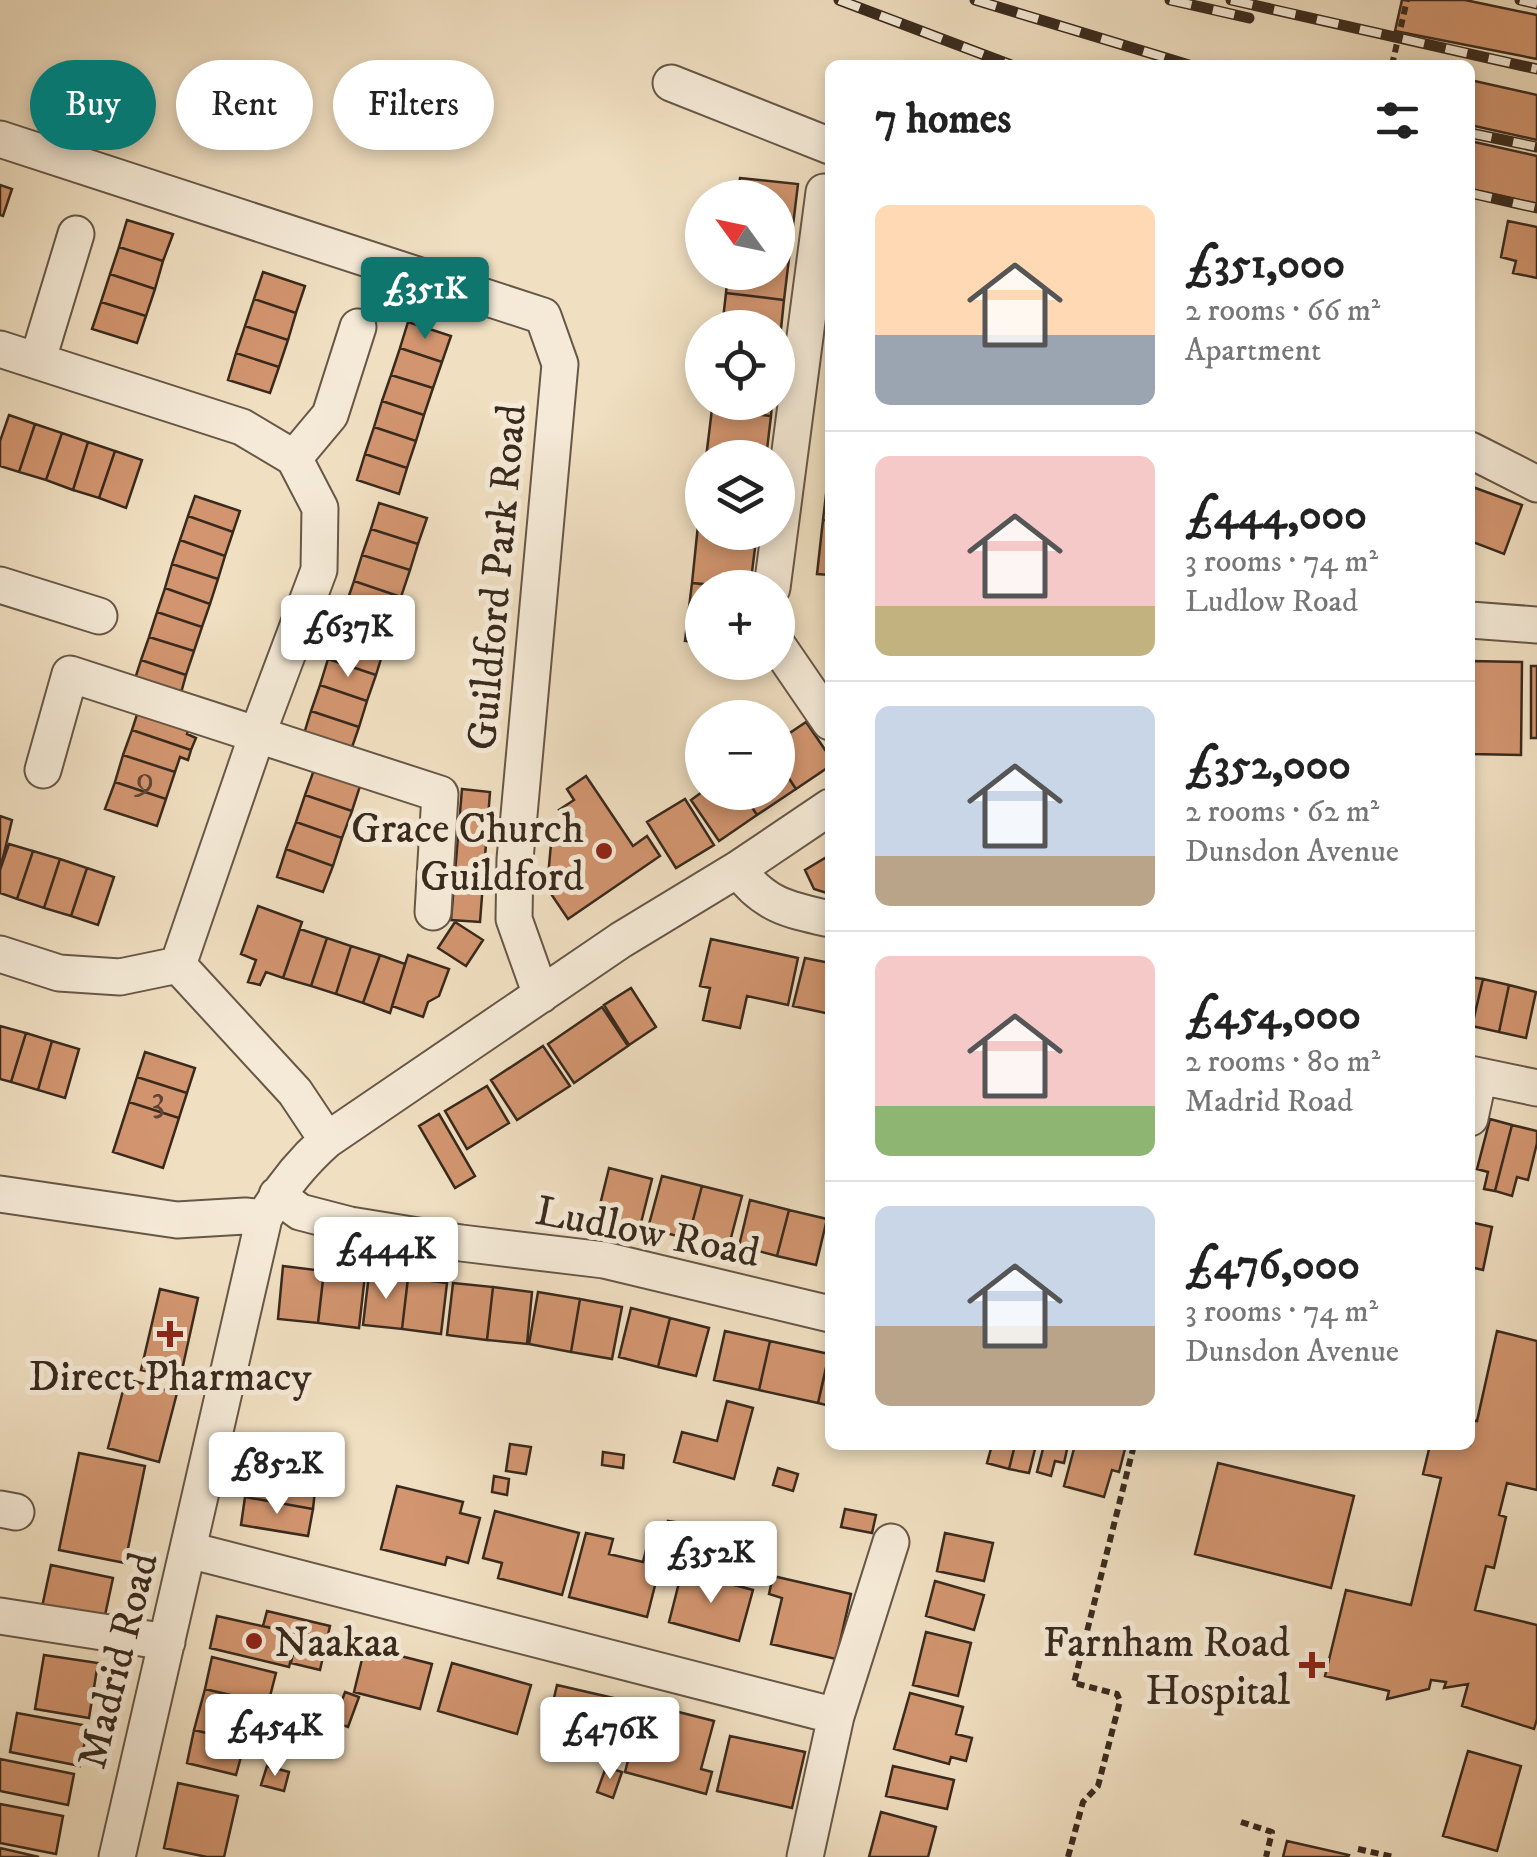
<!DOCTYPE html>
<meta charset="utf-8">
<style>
body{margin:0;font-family:"IM FELL DW Pica",serif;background:#f2f2f2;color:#222;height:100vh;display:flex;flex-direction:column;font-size:38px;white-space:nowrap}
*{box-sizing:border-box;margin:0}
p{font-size:32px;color:#767676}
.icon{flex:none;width:55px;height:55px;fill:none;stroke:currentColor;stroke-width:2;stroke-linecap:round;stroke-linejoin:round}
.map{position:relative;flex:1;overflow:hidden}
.panel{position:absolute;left:825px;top:60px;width:650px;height:1390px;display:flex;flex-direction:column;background:#fff;border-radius:15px;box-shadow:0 5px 15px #0003}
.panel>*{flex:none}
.banner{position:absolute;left:30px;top:60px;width:645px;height:90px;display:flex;gap:20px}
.needle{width:65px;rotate:303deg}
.buttons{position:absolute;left:685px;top:180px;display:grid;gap:20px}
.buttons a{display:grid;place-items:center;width:110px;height:110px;border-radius:50%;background:#fff;box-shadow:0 5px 15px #0003;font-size:50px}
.price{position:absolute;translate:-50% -85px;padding:0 22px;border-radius:10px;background:#fff;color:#222;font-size:32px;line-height:65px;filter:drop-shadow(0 2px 5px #0008)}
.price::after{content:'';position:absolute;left:50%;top:60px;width:30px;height:22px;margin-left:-15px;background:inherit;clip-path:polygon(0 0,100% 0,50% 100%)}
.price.active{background:#0f766e;color:#fff}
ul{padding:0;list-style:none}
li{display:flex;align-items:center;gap:30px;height:250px;padding:0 50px}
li+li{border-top:2px solid #e0e0e0}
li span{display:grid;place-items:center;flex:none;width:280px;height:200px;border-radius:15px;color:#555}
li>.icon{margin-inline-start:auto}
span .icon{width:120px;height:120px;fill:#fffc;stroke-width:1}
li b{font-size:42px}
h2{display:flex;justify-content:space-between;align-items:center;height:120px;padding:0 50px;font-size:42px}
.tag{padding:0 35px;border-radius:45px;background:#fff;box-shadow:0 5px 15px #0003;font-size:35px;line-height:90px}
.tag.active{background:#0f766e;color:#fff}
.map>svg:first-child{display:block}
.building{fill:#d2956f;stroke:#392a1e;stroke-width:2.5}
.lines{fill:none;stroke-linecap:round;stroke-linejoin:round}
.minor-casing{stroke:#675747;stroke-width:39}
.path{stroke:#392a1e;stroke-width:6;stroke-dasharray:8 5;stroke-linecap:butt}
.minor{stroke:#f5ead7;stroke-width:35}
.rail-casing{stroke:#392a1e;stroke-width:11}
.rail{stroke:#f5ead7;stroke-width:8;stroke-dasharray:22;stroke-linecap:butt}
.path-bridge{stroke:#392a1e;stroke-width:6;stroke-dasharray:8 5;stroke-linecap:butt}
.poi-dot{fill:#8f2418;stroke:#f5ead7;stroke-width:4}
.labels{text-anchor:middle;stroke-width:10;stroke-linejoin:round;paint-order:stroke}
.number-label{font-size:38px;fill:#5f4532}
.street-label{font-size:42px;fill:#392a1e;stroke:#f5ead7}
.poi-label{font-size:42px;fill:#392a1e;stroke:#f5ead7;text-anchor:end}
</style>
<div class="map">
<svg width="1537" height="1857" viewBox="0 0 1537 1857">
<rect width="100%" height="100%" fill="#f0dfc1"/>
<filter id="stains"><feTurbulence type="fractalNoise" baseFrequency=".002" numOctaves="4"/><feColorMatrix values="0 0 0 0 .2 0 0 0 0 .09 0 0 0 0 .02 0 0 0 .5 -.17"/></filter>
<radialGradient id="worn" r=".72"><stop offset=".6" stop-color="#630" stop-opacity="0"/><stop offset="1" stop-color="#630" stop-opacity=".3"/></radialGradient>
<path class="building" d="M1402 0H1465L1537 15V59L1395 31Z
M1470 80 1537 95V140L1470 125Z
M1470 141 1537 156V204L1470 189Z
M740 178 798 184 791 242 778 241V198H737Z
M0 185 12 189 3 216 0 215Z
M127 220 173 234 163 261 119 247Z
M1508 221 1537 227V278L1513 273 1516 261 1501 257Z
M778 241 791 242 784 300 726 293 728 272H778Z
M119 247 163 261 155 289 110 274Z
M263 272 305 286 296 313 254 299Z
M110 274 155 289 146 316 101 302Z
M726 293 784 300 778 358V328H722Z
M254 299 296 313 288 340 245 326Z
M101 302 146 316 137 343 92 329Z
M408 322 451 336 442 362 400 348Z
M245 326 288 340 279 367 236 353Z
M400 348 442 362 433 388 391 375Z
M236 353 279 367 270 393 228 380Z
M391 375 433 388 424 415 382 401Z
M382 401 424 415 416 441 374 427Z
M713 402H772L771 416 712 409Z
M712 409 771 416 766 458H706Z
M9 415 35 424 19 472 0 466V441Z
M35 424 62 433 46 480 19 472Z
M374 427 416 441 407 468 365 454Z
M62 433 88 442 73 490 46 480Z
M88 442 115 451 99 498 73 490Z
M115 451 142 460 126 508 99 498Z
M365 454 407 468 399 494 357 480Z
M828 478 830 479V521L823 520Z
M1470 486 1522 505 1504 554 1470 541Z
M195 496 240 511 233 532 188 516Z
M379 503 427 518 418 544 371 529Z
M188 516 233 532 225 556 180 540Z
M823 520 830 521V575L817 574Z
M698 525 702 526V532H757L750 588 692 583Z
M371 529 418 544 410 570 362 555Z
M180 540 225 556 218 579 172 564Z
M362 555 410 570 401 597 354 581Z
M172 564 218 579 210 604 165 588Z
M354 581 401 597 393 623 345 607Z
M692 583 731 588H702V643L685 641Z
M165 588 210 604 202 627 157 612Z
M345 607 393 623 384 649 337 633Z
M157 612 202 627 194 651 149 637Z
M337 633 384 649 376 675 328 659Z
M149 637 194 651 186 675 141 660Z
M328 659 376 675 367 701 320 685Z
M141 660 186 675 179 700 133 685Z
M1470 661 1522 662 1521 755 1470 754Z
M1531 666H1537V738H1531Z
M320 685 367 701 359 727 311 711Z
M141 702 192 719 187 734 196 738 191 750 132 730Z
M311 711 359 727 350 753 303 737Z
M806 722 830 757V766L796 789 778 762V741Z
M132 730 191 750 188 760 180 757 175 772 123 755Z
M123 755 175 772 166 799 115 782Z
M778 762 796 789 757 815 742 792H778Z
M315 767 361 783 352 811 305 795Z
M586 776 633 846 647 836 660 856 568 919 547 888 551 844 570 831 559 810 574 800 567 789Z
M115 782 166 799 157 826 105 809Z
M462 789 490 792 480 922 451 920Z
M702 792H742L757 815 719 841 691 800Z
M305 795 352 811 342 838 296 822Z
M685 799 714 845 676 868 647 822Z
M0 816 12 820 0 870Z
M296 822 342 838 333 866 286 849Z
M9 844 33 851 17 899 0 893V870Z
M286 849 333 866 323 892 277 877Z
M33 851 60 859 44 908 17 899Z
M830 855V894L814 889 805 870Z
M60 859 87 868 71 916 44 908Z
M87 868 114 877 98 925 71 916Z
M258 906 302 922 283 978 266 972 260 985 248 982 256 960 241 954Z
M455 922 483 940 466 966 438 948Z
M300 929 327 938 311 986 283 978Z
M327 938 351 946 336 994 311 986Z
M711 939 798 958 788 1005 747 996 740 1028 703 1020 710 988 700 986Z
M351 946 380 955 363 1003 336 994Z
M380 955 405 964 390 1013 363 1003Z
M408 955 449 969 439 996 428 1002 423 1017 392 1006Z
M805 958 830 963V1014L793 1006Z
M1470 977 1483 979 1472 1026 1470 1025Z
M1483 979 1509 985 1499 1032 1472 1026Z
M1509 985 1536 992 1526 1038 1499 1032Z
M631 988 656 1027 629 1045 604 1005Z
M602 1007 628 1046 574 1083 548 1044Z
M0 1026 26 1033 11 1082 0 1079Z
M26 1033 52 1041 38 1090 11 1082Z
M52 1041 79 1049 65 1098 38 1090Z
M543 1046 570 1086 517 1120 491 1080Z
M145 1052 195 1068 187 1093 137 1077Z
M137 1077 187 1093 179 1118 129 1102Z
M487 1086 509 1123 467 1149 445 1111Z
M129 1102 179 1118 163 1168 113 1152Z
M439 1114 475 1176 455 1188 419 1126Z
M1490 1119 1512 1125 1495 1191 1484 1189 1488 1172 1477 1169Z
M1512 1125 1537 1131V1143L1528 1180 1517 1177 1512 1196 1495 1191Z
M609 1168 652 1179 640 1227 597 1217Z
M662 1176 702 1186 688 1239 648 1228Z
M702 1186 742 1196 728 1249 688 1239Z
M750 1200 789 1210 777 1256 739 1246Z
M789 1210 827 1219 816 1265 777 1256Z
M1470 1222 1492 1227 1483 1270 1470 1267Z
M283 1266 324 1271 318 1323 278 1319Z
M324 1271 365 1275 359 1328 318 1323Z
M369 1274 408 1278 402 1329 363 1325Z
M408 1278 447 1283 441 1334 402 1329Z
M453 1283 493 1287 487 1340 447 1335Z
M493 1287 532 1292 527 1344 487 1340Z
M160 1289 198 1298 180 1379 141 1370Z
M538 1292 580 1299 571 1352 529 1344Z
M580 1299 622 1307 612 1359 571 1352Z
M631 1308 670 1318 658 1367 619 1357Z
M670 1318 709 1328 696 1376 658 1367Z
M725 1331 770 1341 759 1390 714 1380Z
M1497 1331 1537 1341V1490L1507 1483 1499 1515 1506 1517 1494 1568 1486 1566 1475 1610 1537 1625V1719L1534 1729 1462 1706 1468 1684 1444 1688 1446 1682 1431 1680 1429 1689 1387 1699 1389 1691 1325 1676 1346 1590 1411 1605 1441 1478 1423 1474 1430 1445H1470V1420L1477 1421Z
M770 1341 829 1354 818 1403 759 1390Z
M830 1352V1406L818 1403Z
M126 1379 177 1393 159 1462 108 1448Z
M727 1401 753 1408 734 1479 674 1462 682 1432 717 1441Z
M510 1444 531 1447 526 1474 506 1471Z
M992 1445H1015L1009 1469 987 1463Z
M1015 1445H1036L1029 1473 1009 1469Z
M1044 1445H1068L1064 1463 1055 1461 1051 1476 1037 1472Z
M1075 1445H1126L1119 1472 1112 1470 1104 1497 1064 1486Z
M603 1452 624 1455 623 1468 602 1465Z
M79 1453 145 1466 125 1563 59 1550Z
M288 1453 319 1461 316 1473 286 1466Z
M1218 1463 1354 1496 1331 1588 1195 1554Z
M778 1468 798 1474 793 1491 773 1485Z
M250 1470 316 1481 313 1509 245 1497Z
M494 1476 509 1479 507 1495 492 1492Z
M397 1486 463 1502 460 1513 480 1518 468 1563 447 1557 445 1565 381 1549Z
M245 1497 313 1509 308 1536 241 1525Z
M845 1509 876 1515 872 1533 841 1527Z
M495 1511 579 1533 562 1595 498 1578 502 1563 483 1558Z
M668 1521 681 1523 678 1540 665 1538Z
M586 1533 613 1539 609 1554 643 1562 647 1546 664 1550 647 1617 569 1597Z
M945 1533 993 1543 984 1581 937 1571Z
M51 1565 113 1578 104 1620 42 1607Z
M682 1571 753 1590 739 1641 669 1622Z
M773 1576 851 1594 836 1659 771 1644 782 1598 769 1594Z
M935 1581 984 1595 974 1630 926 1616Z
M267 1611 330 1626 320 1670 291 1663 297 1634 263 1626Z
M217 1616 297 1634 289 1667 210 1648Z
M926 1632 971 1643 958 1696 913 1685Z
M365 1647 432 1664 420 1709 354 1692Z
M44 1655 98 1663 89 1718 35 1709Z
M212 1657 276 1673 268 1704 205 1689Z
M452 1663 531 1685 517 1734 438 1711Z
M557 1685 622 1700 608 1757 544 1741Z
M205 1689 255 1701 245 1742 194 1730Z
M345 1692 359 1697 348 1727 334 1722Z
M910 1693 963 1707 956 1734 972 1738 966 1761 951 1757 949 1764 894 1749Z
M643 1703 714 1721 701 1769 712 1772 706 1794 625 1772Z
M17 1713 88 1726 80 1766 10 1752Z
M194 1730 245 1742 236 1775 187 1763Z
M730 1736 805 1752 792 1808 717 1791Z
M1468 1751 1521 1766 1497 1851 1443 1836Z
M0 1759 74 1774 68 1805 0 1791Z
M267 1766 289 1772 284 1791 261 1785Z
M893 1766 954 1780 947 1809 886 1796Z
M606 1767 622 1772 613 1798 597 1792Z
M178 1783 238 1796 224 1857H207L164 1848Z
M0 1804 63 1816 56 1854 0 1843Z
M881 1812 936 1827 928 1857H869Z
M1287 1841 1349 1855 1348 1857H1283Z
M0 1848 39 1857H0Z"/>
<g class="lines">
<defs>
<path id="minor" d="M671 83 830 146
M0 139 543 316 560 364 515 859 514 919 541 995
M0 349 242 427 294 458 320 508 319 570 257 735 178 965
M38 359 76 234
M1470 450 1537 484
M294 458 330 415 358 327
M0 585 99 616
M772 588 824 192
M1470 620 1537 625
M778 646 830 722
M43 770 70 674 440 794 433 912
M738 869C763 905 789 910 830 919
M0 954 59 973 120 977 178 965
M178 965 295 1092 327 1140
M1470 1074 1537 1088
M1470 1118 1479 1076
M0 1194 177 1220 245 1216 264 1218
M277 1195 300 1212 350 1225 461 1243 604 1260 830 1314
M0 1509 16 1512
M189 1550 836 1716 805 1857
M0 1616 167 1642
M836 1716 891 1542
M117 1857 264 1218C281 1188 301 1163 327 1140L621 940 738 869 830 807"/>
</defs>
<use href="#minor" class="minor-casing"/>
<path class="path" d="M1241 1822 1272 1832 1266 1857
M1358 1849 1394 1857
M1068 1857 1083 1802 1098 1786 1120 1701 1117 1694 1074 1683 1134 1445"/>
<use href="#minor" class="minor"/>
<defs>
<path id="rail" d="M839 0 1011 65
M975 0 1189 65
M1170 0 1249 18
M1231 0 1537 69
M1520 0 1537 4
M1470 133 1537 147
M1470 193 1537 208"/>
</defs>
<use href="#rail" class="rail-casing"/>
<use href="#rail" class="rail"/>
<path class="path-bridge" d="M1392 65 1407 0"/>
</g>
<g class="poi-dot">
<circle cx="604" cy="851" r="10"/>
<path d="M165 1319h10v10h10v10h-10v10h-10v-10h-10v-10h10z"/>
<circle cx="254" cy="1641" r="10"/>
<path d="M1307 1650h10v10h10v10h-10v10h-10v-10h-10v-10h10z"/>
</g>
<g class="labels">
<g class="number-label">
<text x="145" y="790">9</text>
<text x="158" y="1111">3</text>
</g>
<g class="street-label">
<text transform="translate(495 577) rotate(-85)" y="15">Guildford Park Road</text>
<text transform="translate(648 1230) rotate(11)" y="15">Ludlow Road</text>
<text transform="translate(116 1660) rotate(-76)" y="15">Madrid Road</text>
</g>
<g class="poi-label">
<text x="584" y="842">Grace Church<tspan x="584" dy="48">Guildford</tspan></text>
<text x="170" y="1390" text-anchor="middle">Direct Pharmacy</text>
<text x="274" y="1656" text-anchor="start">Naakaa</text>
<text x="1290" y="1656">Farnham Road<tspan x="1290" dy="48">Hospital</tspan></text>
</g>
</g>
<rect width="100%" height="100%" filter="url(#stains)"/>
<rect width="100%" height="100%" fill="url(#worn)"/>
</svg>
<div class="buttons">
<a><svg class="needle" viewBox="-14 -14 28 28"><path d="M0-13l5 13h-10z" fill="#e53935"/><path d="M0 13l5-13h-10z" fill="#767676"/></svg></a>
<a><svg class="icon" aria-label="locate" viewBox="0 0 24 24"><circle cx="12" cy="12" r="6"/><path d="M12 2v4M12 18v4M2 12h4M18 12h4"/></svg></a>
<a><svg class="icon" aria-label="layers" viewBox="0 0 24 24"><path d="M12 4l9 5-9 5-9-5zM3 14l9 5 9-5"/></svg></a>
<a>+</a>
<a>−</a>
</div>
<b class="price active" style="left:425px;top:342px">£351K</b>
<b class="price" style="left:348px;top:680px">£637K</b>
<b class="price" style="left:386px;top:1302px">£444K</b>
<b class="price" style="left:277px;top:1517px">£852K</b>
<b class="price" style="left:711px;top:1606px">£352K</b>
<b class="price" style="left:275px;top:1779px">£454K</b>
<b class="price" style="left:610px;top:1782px">£476K</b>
<div class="banner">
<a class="tag active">Buy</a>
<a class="tag">Rent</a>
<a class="tag">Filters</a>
</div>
<section class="panel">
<h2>7 homes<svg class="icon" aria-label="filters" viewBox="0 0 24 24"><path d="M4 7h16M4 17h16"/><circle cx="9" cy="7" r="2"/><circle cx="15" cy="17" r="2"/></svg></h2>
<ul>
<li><span style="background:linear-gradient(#ffd9b3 65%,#9aa5b1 0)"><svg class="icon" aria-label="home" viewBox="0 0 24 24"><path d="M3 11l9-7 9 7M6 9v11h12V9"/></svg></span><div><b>£351,000</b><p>2 rooms · 66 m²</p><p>Apartment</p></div></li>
<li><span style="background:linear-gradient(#f6c9c9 75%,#c2b280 0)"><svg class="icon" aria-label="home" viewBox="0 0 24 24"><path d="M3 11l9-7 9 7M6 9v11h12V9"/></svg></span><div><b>£444,000</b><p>3 rooms · 74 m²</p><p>Ludlow Road</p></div></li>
<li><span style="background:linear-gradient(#c9d6e8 75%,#b9a48a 0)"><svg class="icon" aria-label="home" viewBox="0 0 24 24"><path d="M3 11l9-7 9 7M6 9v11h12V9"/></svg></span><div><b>£352,000</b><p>2 rooms · 62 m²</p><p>Dunsdon Avenue</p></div></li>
<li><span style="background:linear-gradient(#f6c9c9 75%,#8fb573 0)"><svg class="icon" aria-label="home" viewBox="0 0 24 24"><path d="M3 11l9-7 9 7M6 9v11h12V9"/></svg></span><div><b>£454,000</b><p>2 rooms · 80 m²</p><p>Madrid Road</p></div></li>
<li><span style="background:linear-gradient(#c9d6e8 60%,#b9a48a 0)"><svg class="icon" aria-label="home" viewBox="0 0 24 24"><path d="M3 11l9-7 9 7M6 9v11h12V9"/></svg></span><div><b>£476,000</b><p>3 rooms · 74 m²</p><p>Dunsdon Avenue</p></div></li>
</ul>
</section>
</div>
